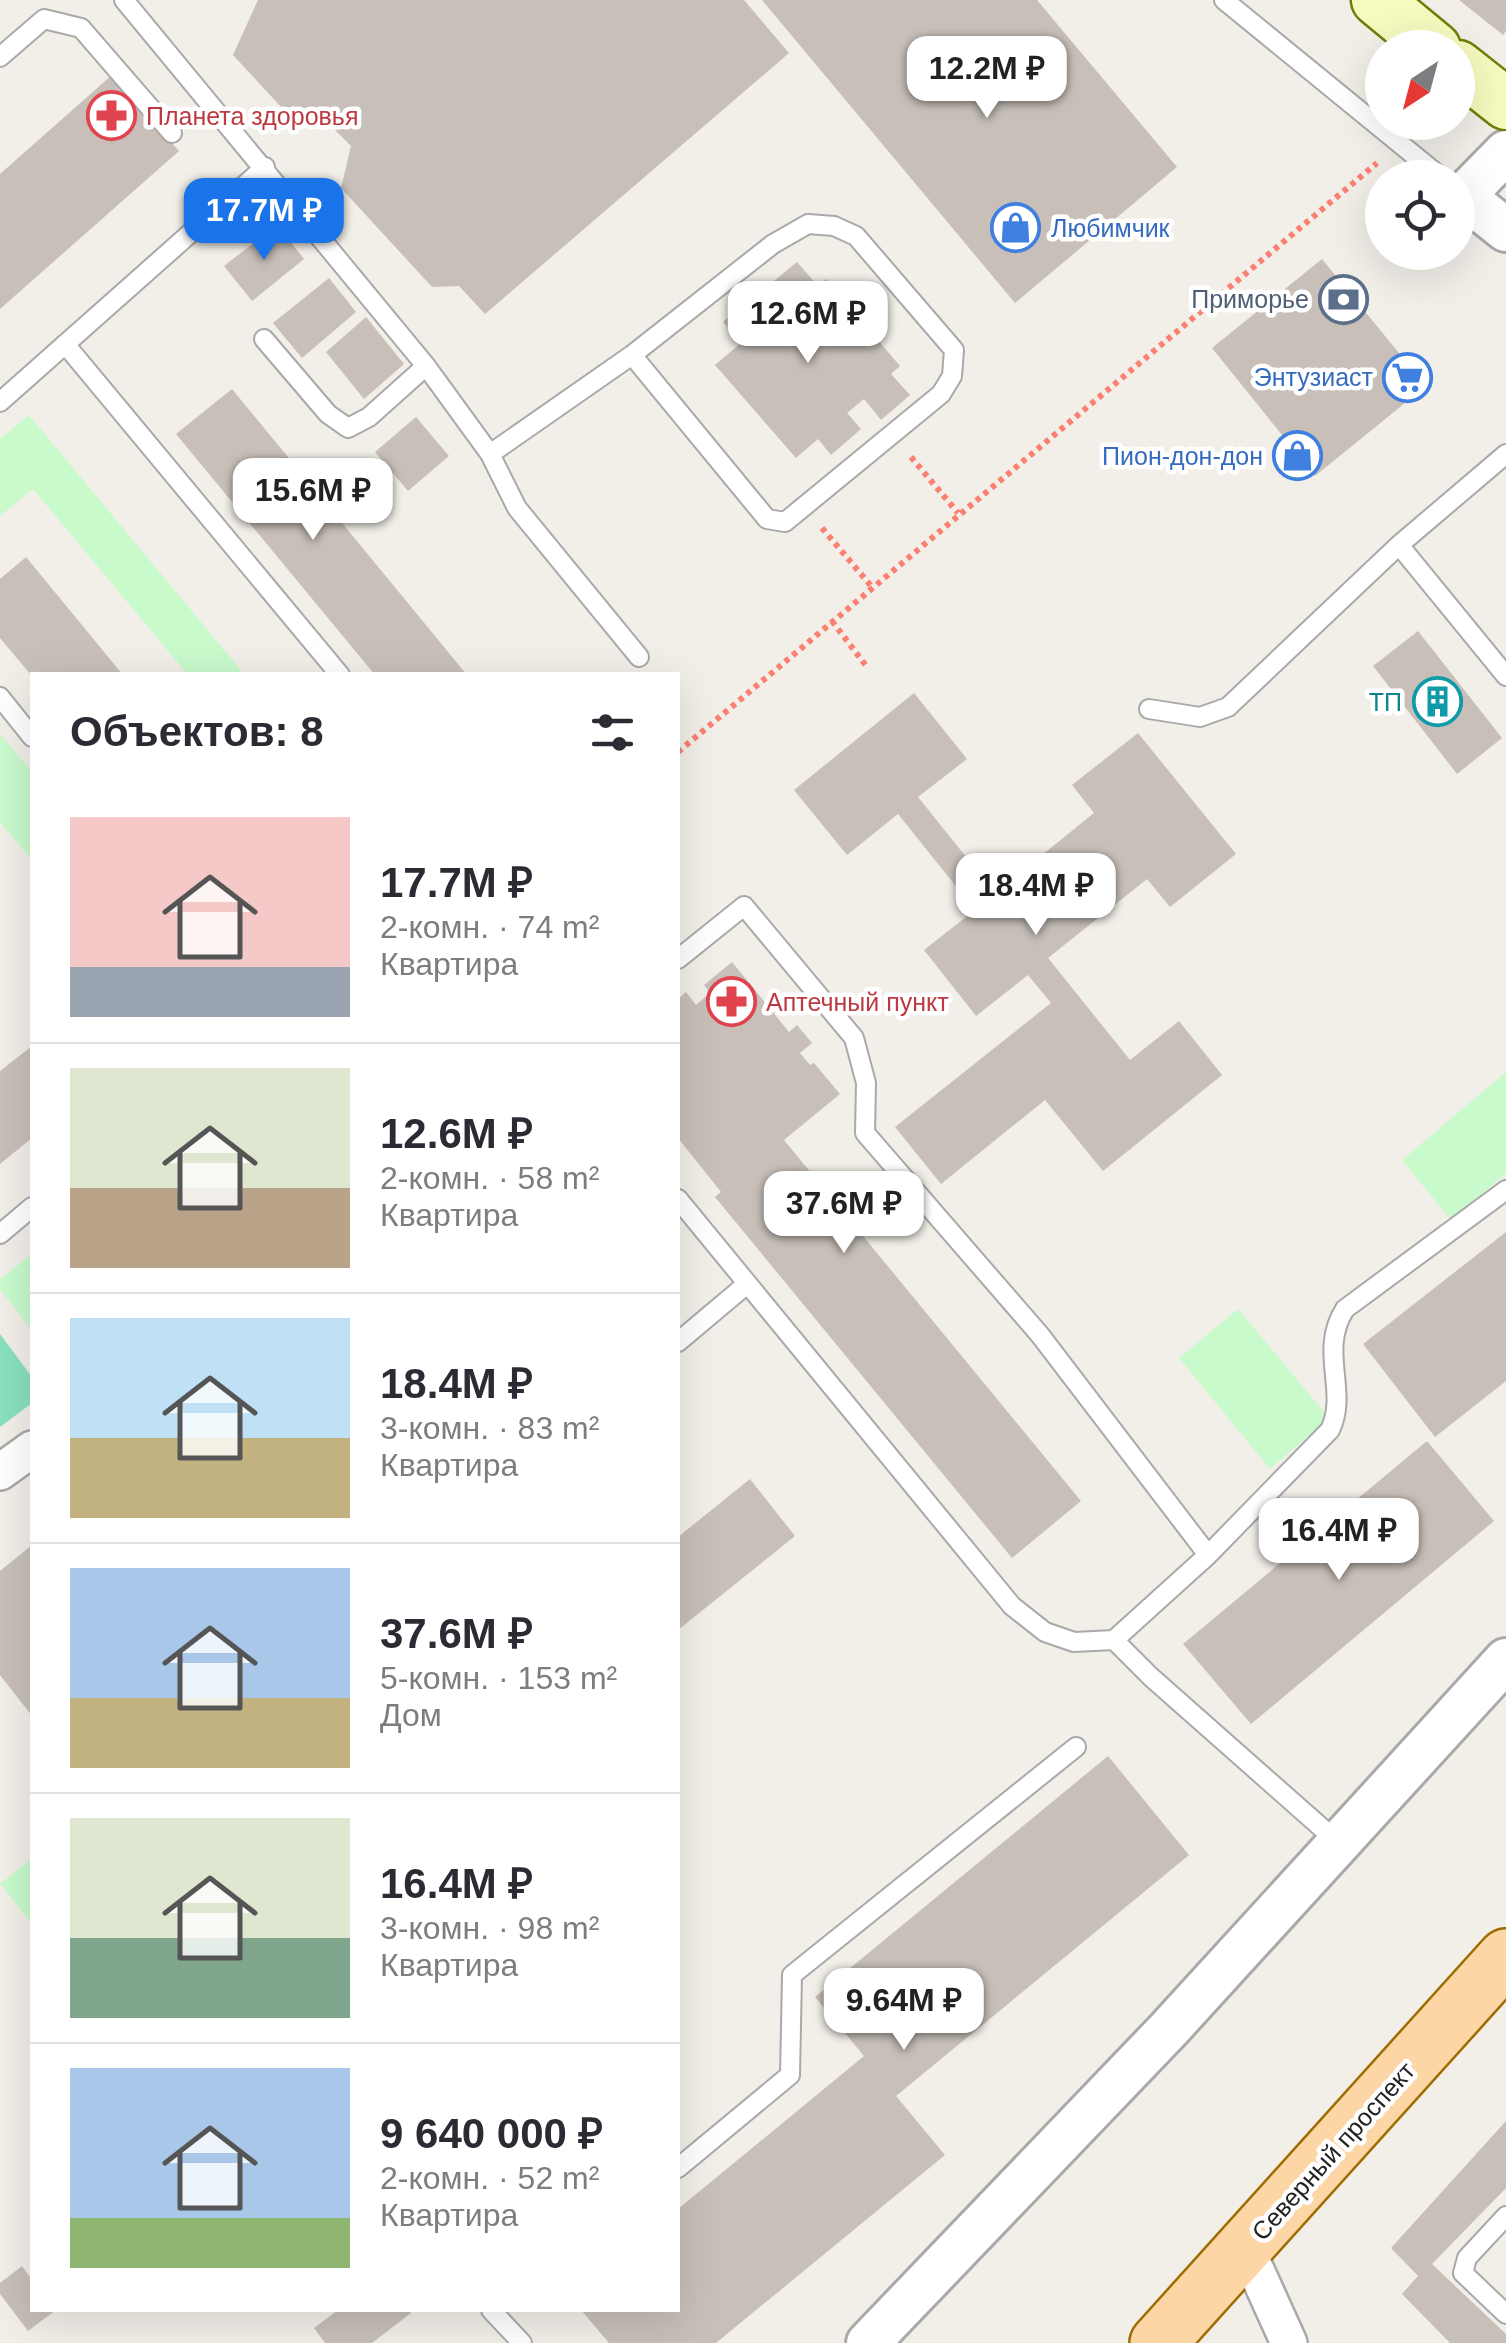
<!DOCTYPE html>
<html lang="ru">
<meta charset="utf-8">
<style>
body{margin:0;font-family:Arial,sans-serif;background:#f7f7f7;color:#2b2b33;height:100vh;display:flex;flex-direction:column;font-size:38px;white-space:nowrap}
*{box-sizing:border-box;margin:0}
p{font-size:32px;color:#7c7c81}
.icon{flex:none;width:55px;height:55px;fill:none;stroke:currentColor;stroke-width:2;stroke-linecap:round;stroke-linejoin:round}
.map{position:relative;flex:1;overflow:hidden}
.details{position:absolute;left:30px;top:672px;width:650px;height:1640px;display:flex;flex-direction:column;background:#fff;border-radius:0px;box-shadow:0 10px 40px #0002}
.details>*{flex:none}
.needle{width:65px;rotate:216deg}
.tools{position:absolute;left:1365px;top:30px;display:grid;gap:20px}
.tools a{display:grid;place-items:center;width:110px;height:110px;border-radius:50%;background:#fff;box-shadow:0 10px 40px #0002;font-size:50px}
.price{position:absolute;translate:-50% -85px;padding:0 22px;border-radius:20px;background:#fff;color:#222;font-size:32px;line-height:65px;filter:drop-shadow(0 2px 5px #0008)}
.price::after{content:'';position:absolute;left:50%;top:60px;width:30px;height:22px;margin-left:-15px;background:inherit;clip-path:polygon(0 0,100% 0,50% 100%)}
.price.current{background:#1a73e8;color:#fff}
ul{padding:0;list-style:none}
li{display:flex;align-items:center;gap:30px;height:250px;padding:0 40px}
li+li{border-top:2px solid #e1e1e2}
li span{display:grid;place-items:center;flex:none;width:280px;height:200px;border-radius:0px;color:#555}
li>.icon{margin-inline-start:auto}
span .icon{width:120px;height:120px;fill:#fffc;stroke-width:1}
li b{font-size:42px}
h2{display:flex;justify-content:space-between;align-items:center;height:120px;padding:0 40px;font-size:42px}
.map>svg:first-child{display:block}
.park{fill:#c8facc}
.pitch{fill:#88e0be}
.building{fill:#c7bfb8}
.lines{fill:none;stroke-linecap:round;stroke-linejoin:round}
.service-casing{stroke:#a9a9a9;stroke-width:22}
.minor-casing{stroke:#a9a9a9;stroke-width:40}
.tertiary-casing{stroke:#a9a9a9;stroke-width:48}
.secondary-casing{stroke:#707d05;stroke-width:55}
.primary-casing{stroke:#a06b00;stroke-width:60}
.path{stroke:#fa8072;stroke-width:6;stroke-dasharray:5 5;stroke-linecap:butt}
.service{stroke:#fff;stroke-width:18}
.minor{stroke:#fff;stroke-width:35}
.tertiary{stroke:#fff;stroke-width:42}
.secondary{stroke:#f7fabf;stroke-width:50}
.primary{stroke:#fcd6a4;stroke-width:55}
.labels{text-anchor:middle;stroke-width:9;stroke-linejoin:round;paint-order:stroke}
.health-label{font-size:25px;fill:#be3a42;stroke:#fff;text-anchor:start}
.shop-label{font-size:25px;fill:#366cbe;stroke:#fff;text-anchor:end}
.service-label{font-size:25px;fill:#4e5e75;stroke:#fff;text-anchor:end}
.culture-label{font-size:25px;fill:#0d838f;stroke:#fff;text-anchor:end}
.street-label{font-size:25px;fill:#222;stroke:#fff}
</style>
<div class="map">
<svg width="1506" height="2343" viewBox="0 0 1506 2343">
<rect width="100%" height="100%" fill="#f2efe9"/>
<path class="park" d="M29 415 245 675H188L33 489 0 516V439Z
M0 734 32 771V860L0 822Z
M1506 1072V1173L1451 1220 1402 1160Z
M32 1254V1331L0 1289V1279Z
M1238 1309 1329 1418 1270 1469 1179 1358Z
M32 1858V1924L0 1884Z"/>
<path class="pitch" d="M0 1334 32 1377V1403L0 1427Z"/>
<path class="building" d="M258 0H744L789 53 485 314 459 286 432 287 341 188 351 146 326 121 296 123 233 55Z
M762 0H1037L1177 167 1015 303Z
M1459 0H1506V31L1503 35Z
M112 75 179 151 0 309V174Z
M277 225 304 259 252 301 224 266Z
M1322 259 1426 386 1315 476 1212 348Z
M797 262 818 286 826 279 852 310 843 318 868 347 877 339 900 366 891 374 910 395 881 420 864 399 847 413 861 429 831 455 818 439 796 458 715 365 741 343 723 322 749 299 772 325 788 311 767 287Z
M329 278 356 312 302 358 273 323Z
M366 317 404 364 364 399 326 352Z
M232 389 467 675H375L176 434Z
M416 417 449 456 408 491 375 452Z
M26 557 123 675H31L0 638V579Z
M1418 631 1502 738 1457 774 1373 666Z
M914 693 967 759 918 797 995 893 1094 813 1072 785 1138 733 1236 854 1170 907 1147 879 1048 958 1130 1060 1179 1021 1222 1075 1103 1171 1045 1100 941 1184 895 1127 1051 1003 1028 975 976 1016 924 950 975 910 898 814 847 855 794 790Z
M732 962 789 1032 797 1025 812 1043 800 1053 810 1065 814 1063 840 1094 784 1140 1081 1501 1012 1558 715 1197 721 1192 678 1138V999L686 992 696 1005 710 993 704 985Z
M32 1046V1138L0 1164V1071Z
M1506 1232V1381L1435 1437 1363 1344Z
M1427 1441 1494 1521 1251 1724 1183 1644Z
M750 1479 795 1536 678 1630V1537Z
M32 1545V1716L0 1675V1571Z
M1108 1756 1189 1855 896 2096 945 2155 716 2343H609L581 2310H678V2209L864 2056 815 1997Z
M1506 2121V2188L1432 2264 1506 2334V2343H1450L1402 2294 1418 2276 1391 2248Z
M22 2266 32 2280V2310H56L28 2331 0 2294V2283Z
M338 2310H409L411 2313 372 2343H325L314 2328Z"/>
<g class="lines">
<defs>
<path id="service" d="M124 0 426 366 490 454 632 355 773 244 808 224 834 226 856 236 954 350 952 376 941 394 785 522 767 519 632 355
M1224 0 1442 178
M0 57 44 19 81 28 172 133
M264 339 328 414 348 428 369 417 426 366
M65 344 340 675
M0 402 265 167
M490 454 517 508 639 657
M1399 545 1506 676
M0 697 32 737
M1149 709 1200 717 1228 707 1399 545 1506 454
M678 959 744 906 854 1038 866 1083 865 1133 1040 1335 1208 1555 1114 1640 1074 1642 1045 1632 1012 1606 678 1199
M0 1234 32 1207
M678 1342 747 1284
M1208 1555 1330 1430C1349 1391 1318 1351 1345 1309L1506 1190
M1114 1640 1151 1677 1340 1844
M678 2168 790 2075 792 1975 1076 1747
M1506 2216 1467 2258 1463 2273 1506 2314
M491 2310 522 2343"/>
<path id="minor" d="M0 1472 32 1449
M1246 2248 1289 2343"/>
<path id="tertiary" d="M1506 152 1463 196 1506 230
M868 2343 1169 2029 1506 1660"/>
<path id="secondary" d="M1377 0 1435 48
M1458 66 1506 104"/>
<path id="primary" d="M1158 2343 1506 1957"/>
</defs>
<use href="#service" class="service-casing"/>
<use href="#minor" class="minor-casing"/>
<use href="#tertiary" class="tertiary-casing"/>
<use href="#secondary" class="secondary-casing"/>
<use href="#primary" class="primary-casing"/>
<path class="path" d="M911 457 958 513
M822 528 872 587
M832 621 867 667
M678 752 1377 163"/>
<use href="#service" class="service"/>
<use href="#minor" class="minor"/>
<use href="#tertiary" class="tertiary"/>
<use href="#secondary" class="secondary"/>
<use href="#primary" class="primary"/>
</g>
<defs>
<symbol id="pharmacy-ring" viewBox="-11 -11 22 22"><circle r="9.5" fill="#fff" stroke="#e0444e" stroke-width="1.5"/><path d="M-2-6h4v4h4v4h-4v4h-4v-4h-4v-4h4Z" fill="#e0444e"/></symbol>
<symbol id="shop-ring" viewBox="-11 -11 22 22"><circle r="9.5" fill="#fff" stroke="#3f7fe0" stroke-width="1.5"/><path d="M-5-2.5h2.3a2.7 3.5 0 0 1 5.4 0H5L5.5 6h-11ZM-1.5-2.5h3a1.5 2.3 0 0 0-3 0Z" fill="#3f7fe0"/></symbol>
<symbol id="bank-ring" viewBox="-11 -11 22 22"><circle r="9.5" fill="#fff" stroke="#5c6f8a" stroke-width="1.5"/><path d="M-6-4H6V4H-6ZM0-2.3a2.3 2.3 0 1 0 0 4.6a2.3 2.3 0 1 0 0-4.6Z" fill="#5c6f8a"/></symbol>
<symbol id="supermarket-ring" viewBox="-11 -11 22 22"><circle r="9.5" fill="#fff" stroke="#3f7fe0" stroke-width="1.5"/><path d="M-6-5.5h2.5l.6 2H6L4.5 2H-2.5L-4.4-4H-6ZM-1.5 3.2a1.3 1.3 0 1 0 .1 0ZM3 3.2a1.3 1.3 0 1 0 .1 0Z" fill="#3f7fe0"/></symbol>
<symbol id="building-ring" viewBox="-11 -11 22 22"><circle r="9.5" fill="#fff" stroke="#0f9aa8" stroke-width="1.5"/><path d="M-4-6H4V6H1V3H-1V6H-4ZM-2.5-4.3h1.7v1.8h-1.7ZM.8-4.3h1.7v1.8H.8ZM-2.5-1h1.7V.8h-1.7ZM.8-1h1.7V.8H.8Z" fill="#0f9aa8"/></symbol>
</defs>
<g fill-rule="evenodd">
<use href="#pharmacy-ring" x="84" y="88" width="55" height="55"/>
<use href="#shop-ring" x="988" y="200" width="55" height="55"/>
<use href="#bank-ring" x="1316" y="272" width="55" height="55"/>
<use href="#supermarket-ring" x="1380" y="350" width="55" height="55"/>
<use href="#shop-ring" x="1270" y="428" width="55" height="55"/>
<use href="#building-ring" x="1410" y="674" width="55" height="55"/>
<use href="#pharmacy-ring" x="704" y="974" width="55" height="55"/>
</g>
<g class="labels">
<g class="health-label">
<text x="146" y="125">Планета здоровья</text>
<text x="766" y="1011">Аптечный пункт</text>
</g>
<g class="shop-label">
<text x="1051" y="237" text-anchor="start">Любимчик</text>
<text x="1373" y="386">Энтузиаст</text>
<text x="1263" y="465">Пион-дон-дон</text>
</g>
<g class="service-label">
<text x="1309" y="308">Приморье</text>
</g>
<g class="culture-label">
<text x="1402" y="711">ТП</text>
</g>
<g class="street-label">
<text transform="translate(1333 2151) rotate(-48)" y="9">Северный проспект</text>
</g>
</g>
</svg>
<div class="tools">
<a><svg class="needle" viewBox="-14 -14 28 28"><path d="M0-13l5 13h-10z" fill="#e53935"/><path d="M0 13l5-13h-10z" fill="#7c7c81"/></svg></a>
<a><svg class="icon" aria-label="locate" viewBox="0 0 24 24"><circle cx="12" cy="12" r="6"/><path d="M12 2v4M12 18v4M2 12h4M18 12h4"/></svg></a>
</div>
<b class="price" style="left:987px;top:121px">12.2M ₽</b>
<b class="price current" style="left:264px;top:263px">17.7M ₽</b>
<b class="price" style="left:808px;top:366px">12.6M ₽</b>
<b class="price" style="left:313px;top:543px">15.6M ₽</b>
<b class="price" style="left:1036px;top:938px">18.4M ₽</b>
<b class="price" style="left:844px;top:1256px">37.6M ₽</b>
<b class="price" style="left:1339px;top:1583px">16.4M ₽</b>
<b class="price" style="left:904px;top:2053px">9.64M ₽</b>
<section class="details">
<h2>Объектов: 8<svg class="icon" aria-label="filters" viewBox="0 0 24 24"><path d="M4 7h16M4 17h16"/><circle cx="9" cy="7" r="2"/><circle cx="15" cy="17" r="2"/></svg></h2>
<ul>
<li><span style="background:linear-gradient(#f6c9c9 75%,#9aa5b1 0)"><svg class="icon" aria-label="home" viewBox="0 0 24 24"><path d="M3 11l9-7 9 7M6 9v11h12V9"/></svg></span><div><b>17.7M ₽</b><p>2-комн. · 74 m²</p><p>Квартира</p></div></li>
<li><span style="background:linear-gradient(#dfe7d0 60%,#b9a48a 0)"><svg class="icon" aria-label="home" viewBox="0 0 24 24"><path d="M3 11l9-7 9 7M6 9v11h12V9"/></svg></span><div><b>12.6M ₽</b><p>2-комн. · 58 m²</p><p>Квартира</p></div></li>
<li><span style="background:linear-gradient(#bfe0f5 60%,#c2b280 0)"><svg class="icon" aria-label="home" viewBox="0 0 24 24"><path d="M3 11l9-7 9 7M6 9v11h12V9"/></svg></span><div><b>18.4M ₽</b><p>3-комн. · 83 m²</p><p>Квартира</p></div></li>
<li><span style="background:linear-gradient(#a9c7e8 65%,#c2b280 0)"><svg class="icon" aria-label="home" viewBox="0 0 24 24"><path d="M3 11l9-7 9 7M6 9v11h12V9"/></svg></span><div><b>37.6M ₽</b><p>5-комн. · 153 m²</p><p>Дом</p></div></li>
<li><span style="background:linear-gradient(#dfe7d0 60%,#7fa58c 0)"><svg class="icon" aria-label="home" viewBox="0 0 24 24"><path d="M3 11l9-7 9 7M6 9v11h12V9"/></svg></span><div><b>16.4M ₽</b><p>3-комн. · 98 m²</p><p>Квартира</p></div></li>
<li><span style="background:linear-gradient(#a9c7e8 75%,#8fb573 0)"><svg class="icon" aria-label="home" viewBox="0 0 24 24"><path d="M3 11l9-7 9 7M6 9v11h12V9"/></svg></span><div><b>9 640 000 ₽</b><p>2-комн. · 52 m²</p><p>Квартира</p></div></li>
</ul>
</section>
</div>
